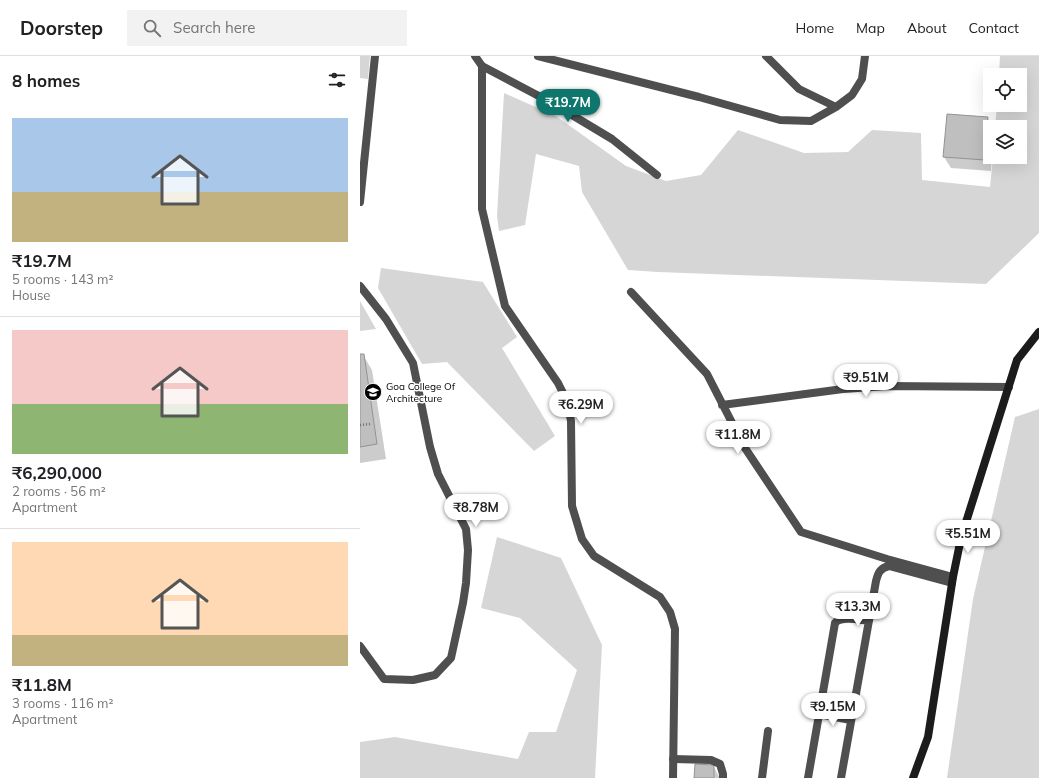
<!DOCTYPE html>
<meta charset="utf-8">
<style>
body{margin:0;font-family:Mulish,sans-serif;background:#f2f2f2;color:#202124;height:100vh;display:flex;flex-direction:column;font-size:15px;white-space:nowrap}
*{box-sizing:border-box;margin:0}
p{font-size:13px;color:#757577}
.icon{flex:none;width:22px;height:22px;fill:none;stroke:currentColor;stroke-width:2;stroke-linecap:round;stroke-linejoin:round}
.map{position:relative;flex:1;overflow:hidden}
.panel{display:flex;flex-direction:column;background:#fff;width:360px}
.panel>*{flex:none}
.buttons{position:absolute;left:623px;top:12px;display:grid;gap:8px}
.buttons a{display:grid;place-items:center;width:44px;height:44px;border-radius:0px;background:#fff;box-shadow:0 4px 16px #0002;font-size:20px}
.price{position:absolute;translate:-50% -34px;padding:0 9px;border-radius:14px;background:#fff;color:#222;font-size:13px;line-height:26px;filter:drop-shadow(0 1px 2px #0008)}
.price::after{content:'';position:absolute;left:50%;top:24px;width:12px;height:9px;margin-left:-6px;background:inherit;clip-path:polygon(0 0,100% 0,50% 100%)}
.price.on{background:#0f766e;color:#fff}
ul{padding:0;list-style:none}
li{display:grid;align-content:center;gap:8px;height:212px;padding:0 12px}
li+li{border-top:1px solid #e0e0e0}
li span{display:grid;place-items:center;height:124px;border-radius:0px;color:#555}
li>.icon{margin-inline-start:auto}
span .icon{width:72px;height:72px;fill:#fffc;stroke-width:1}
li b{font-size:17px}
h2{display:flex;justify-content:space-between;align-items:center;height:48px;padding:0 12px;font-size:17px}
header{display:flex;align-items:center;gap:24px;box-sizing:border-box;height:56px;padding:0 20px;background:#fff;border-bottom:1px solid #e0e0e0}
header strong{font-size:19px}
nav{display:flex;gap:22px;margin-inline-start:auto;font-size:14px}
.search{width:280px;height:36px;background:#f2f2f2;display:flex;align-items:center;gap:10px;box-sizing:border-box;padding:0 14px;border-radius:0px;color:#757577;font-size:15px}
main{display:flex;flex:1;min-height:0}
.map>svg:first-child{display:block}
.green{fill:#d6d6d6}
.shadow{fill:#0003}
.building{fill:#bfbfbf;stroke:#939393}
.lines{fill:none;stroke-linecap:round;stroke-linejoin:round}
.path{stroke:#717171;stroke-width:2.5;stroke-dasharray:1 2;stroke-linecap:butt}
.minor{stroke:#4f4f4f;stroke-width:8}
.tertiary{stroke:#4f4f4f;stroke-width:8}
.secondary{stroke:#1c1c1c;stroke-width:8}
.labels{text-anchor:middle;stroke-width:3;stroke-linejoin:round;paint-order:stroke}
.poi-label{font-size:10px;fill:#000;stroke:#fff;text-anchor:start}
</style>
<header>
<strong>Doorstep</strong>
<div class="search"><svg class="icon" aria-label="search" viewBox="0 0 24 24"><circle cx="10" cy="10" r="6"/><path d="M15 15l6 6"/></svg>Search here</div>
<nav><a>Home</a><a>Map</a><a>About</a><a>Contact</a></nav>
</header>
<main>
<section class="panel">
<h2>8 homes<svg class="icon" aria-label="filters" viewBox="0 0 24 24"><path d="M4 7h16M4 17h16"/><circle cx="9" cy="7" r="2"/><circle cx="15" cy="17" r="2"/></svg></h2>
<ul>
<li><span style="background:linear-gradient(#a9c7e8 60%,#c2b280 0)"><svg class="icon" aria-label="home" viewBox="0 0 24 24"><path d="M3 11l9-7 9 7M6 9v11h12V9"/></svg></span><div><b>₹19.7M</b><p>5 rooms · 143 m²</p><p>House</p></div></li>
<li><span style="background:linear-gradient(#f6c9c9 60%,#8fb573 0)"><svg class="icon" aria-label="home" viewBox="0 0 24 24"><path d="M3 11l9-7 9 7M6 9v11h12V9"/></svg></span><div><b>₹6,290,000</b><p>2 rooms · 56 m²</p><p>Apartment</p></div></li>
<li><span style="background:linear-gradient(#ffd9b3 75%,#c2b280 0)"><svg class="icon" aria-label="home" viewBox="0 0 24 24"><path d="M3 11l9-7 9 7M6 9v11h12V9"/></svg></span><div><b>₹11.8M</b><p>3 rooms · 116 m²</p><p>Apartment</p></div></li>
</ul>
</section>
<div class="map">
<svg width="679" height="722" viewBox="0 0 679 722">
<rect width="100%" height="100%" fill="#fff"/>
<path class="green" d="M0 0H10L8 23 0 22Z
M640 0H679V177L626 228 298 216 268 214 222 136 219 110 176 98 165 169 139 175 137 160 144 37 196 60 266 110 306 125 341 119 378 74 444 97 488 96 512 74 561 77 562 124 630 131 633 101H660V71H635L637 49H660V19H639Z
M21 212 123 226 157 281 142 292 195 380 174 395 87 306 62 308 18 232Z
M0 245 16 273 0 275Z
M679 353V722H587L613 543 655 361Z
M137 481 201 502 242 589 235 722H0V686L35 681 158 703 169 676H196L217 614 160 562 121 552Z"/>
<path class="shadow" d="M627 62 633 71H630V101H632L631 115 591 112 584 101Z
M0 299H3L12 314 26 403 0 407Z
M353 710 360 722H335Z"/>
<path class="building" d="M587 58 628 61 625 104 583 101Z
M0 298H4L17 388 0 391Z
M335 708 354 709V722H334Z"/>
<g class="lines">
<path class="path" d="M0 369 10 368"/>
<path class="minor" d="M178 0 339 41 420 64 451 65 476 51 492 39 502 23 505 0
M406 0 439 33 476 51
M122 10 192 47 252 83 297 119
M0 146 15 0
M0 230 26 263 53 307 70 391 78 418 106 473 108 494 106 527 103 547 91 602 75 619 53 624 24 623 0 590
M271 236 347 318 385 392 441 476 527 503 593 521
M362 349 483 333 527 330 649 331
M459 658 491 664
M313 703 351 704 360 708 363 718V722
M402 722 408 675
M448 722 475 567C481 559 499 564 509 565
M481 722 516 525C518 517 520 512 529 510L592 527"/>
<path class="tertiary" d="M115 0 122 10V153L145 250 198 327 207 345 211 365 212 450 222 483 234 500 300 541 310 556 315 573 313 722"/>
<path class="secondary" d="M553 722 568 681 593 521 601 482 657 304 679 276"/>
</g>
<defs>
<symbol id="university-disc" viewBox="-11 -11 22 22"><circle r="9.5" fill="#000" stroke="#fff"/><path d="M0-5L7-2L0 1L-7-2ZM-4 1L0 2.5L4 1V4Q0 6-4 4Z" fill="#fff"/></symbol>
</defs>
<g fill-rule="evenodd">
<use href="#university-disc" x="3" y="326" width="20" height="20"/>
</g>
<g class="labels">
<g class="poi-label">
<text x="26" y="334">Goa College Of<tspan x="26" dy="12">Architecture</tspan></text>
</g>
</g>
</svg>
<div class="buttons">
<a><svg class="icon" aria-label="locate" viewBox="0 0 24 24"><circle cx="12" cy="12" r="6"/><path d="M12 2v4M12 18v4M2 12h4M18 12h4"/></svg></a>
<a><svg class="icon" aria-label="layers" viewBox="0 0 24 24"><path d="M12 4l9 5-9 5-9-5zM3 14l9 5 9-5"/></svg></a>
</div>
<b class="price on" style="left:208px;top:67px">₹19.7M</b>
<b class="price" style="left:506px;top:342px">₹9.51M</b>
<b class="price" style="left:221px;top:369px">₹6.29M</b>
<b class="price" style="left:378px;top:399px">₹11.8M</b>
<b class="price" style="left:116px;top:472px">₹8.78M</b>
<b class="price" style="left:608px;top:498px">₹5.51M</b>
<b class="price" style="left:498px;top:571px">₹13.3M</b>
<b class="price" style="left:473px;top:671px">₹9.15M</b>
</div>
</main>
